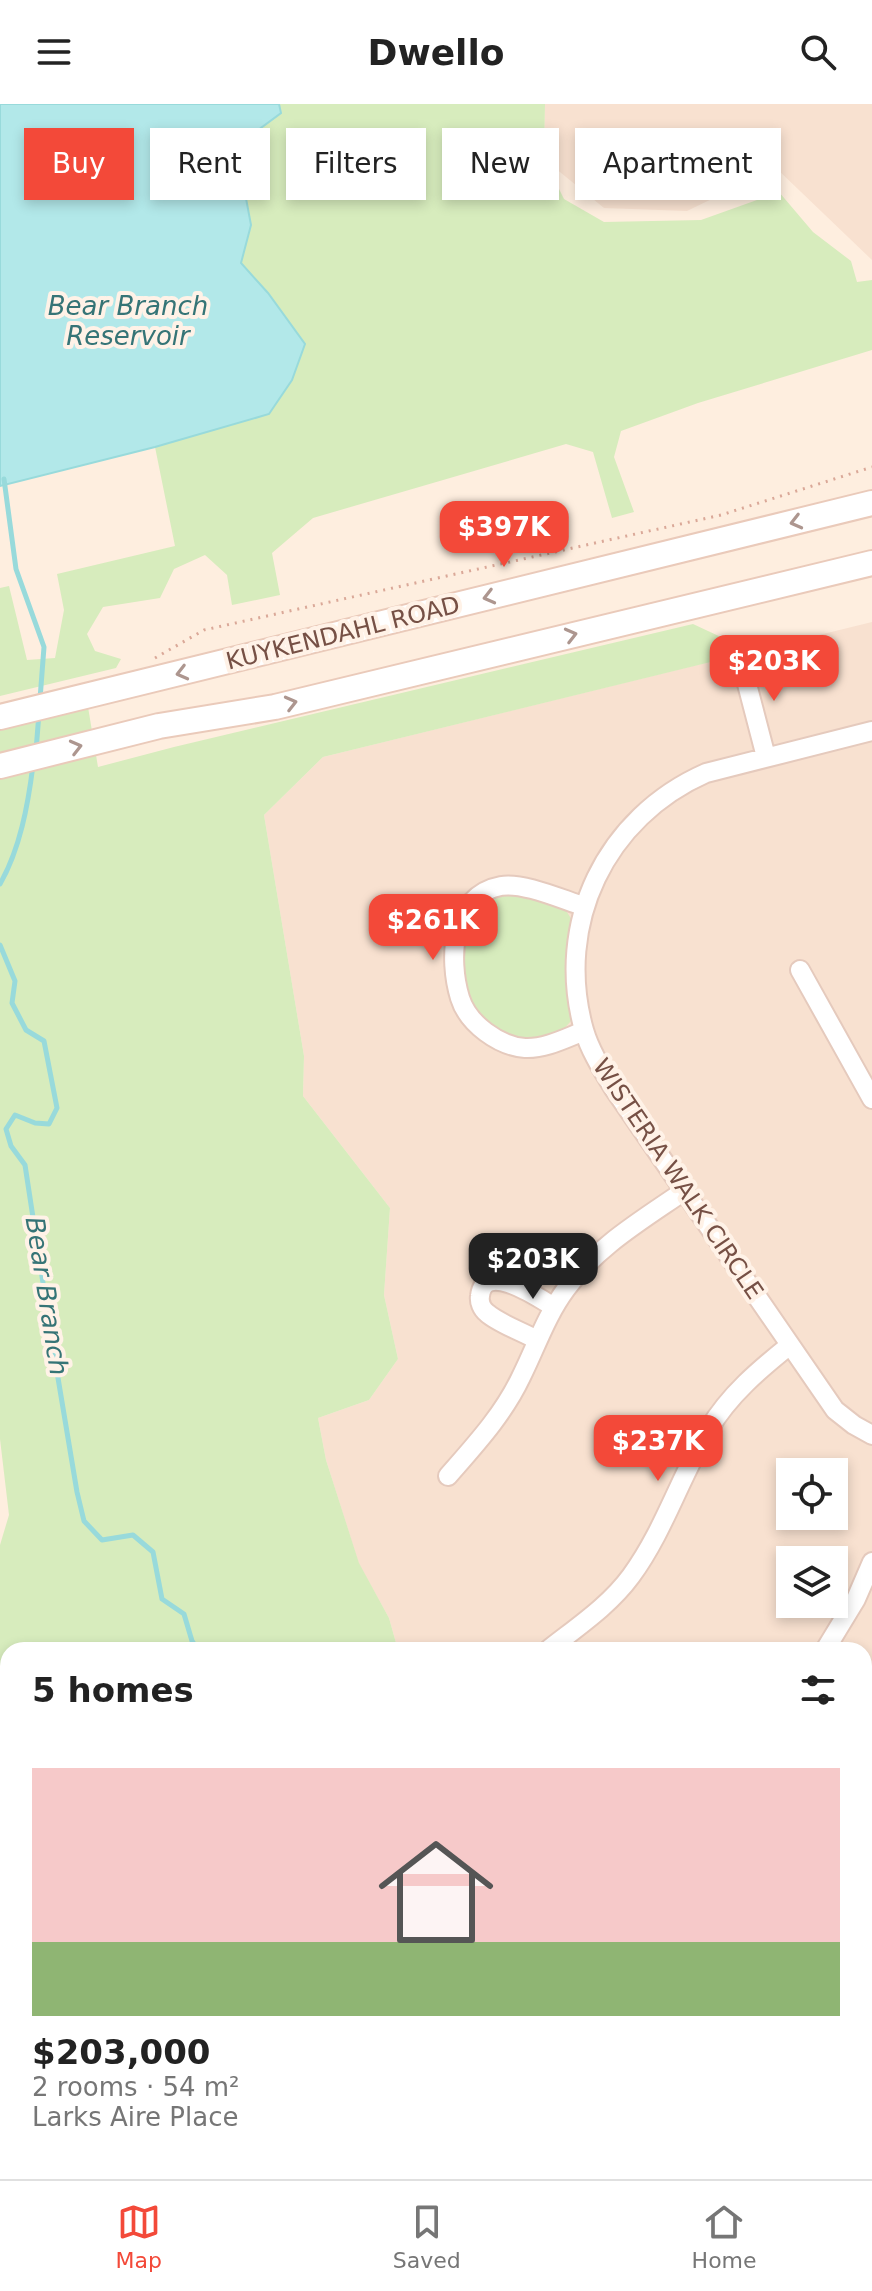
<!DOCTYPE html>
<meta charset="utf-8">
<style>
body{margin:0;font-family:"DejaVu Sans",sans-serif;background:#f6f6f6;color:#222;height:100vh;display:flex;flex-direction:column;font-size:30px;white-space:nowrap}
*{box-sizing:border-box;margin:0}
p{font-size:26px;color:#767676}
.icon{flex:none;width:44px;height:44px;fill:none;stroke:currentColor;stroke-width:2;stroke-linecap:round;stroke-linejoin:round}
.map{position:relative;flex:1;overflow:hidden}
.side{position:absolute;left:0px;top:1538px;width:872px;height:538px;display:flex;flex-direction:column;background:#fff;border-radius:24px 24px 0 0;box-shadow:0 4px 12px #0003}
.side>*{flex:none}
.guide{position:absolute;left:24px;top:24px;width:824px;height:72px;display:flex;gap:16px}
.fabs{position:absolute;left:776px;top:1354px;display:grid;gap:16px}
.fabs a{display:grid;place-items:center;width:72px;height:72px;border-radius:0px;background:#fff;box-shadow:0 4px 12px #0003;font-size:40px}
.price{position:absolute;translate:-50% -68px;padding:0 18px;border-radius:16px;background:#f34939;color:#fff;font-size:26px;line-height:52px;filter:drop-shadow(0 2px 4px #0008)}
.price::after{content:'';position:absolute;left:50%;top:48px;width:24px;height:18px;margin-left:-12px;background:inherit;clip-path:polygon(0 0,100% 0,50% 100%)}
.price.current{background:#222;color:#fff}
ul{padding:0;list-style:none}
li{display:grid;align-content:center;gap:16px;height:424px;padding:0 32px}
li span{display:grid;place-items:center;height:248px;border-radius:0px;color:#555}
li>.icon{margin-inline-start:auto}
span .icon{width:144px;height:144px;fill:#fffc;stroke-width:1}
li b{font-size:34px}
h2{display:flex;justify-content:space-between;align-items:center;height:96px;padding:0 32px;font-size:34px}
.pill{padding:0 28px;border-radius:0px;background:#fff;box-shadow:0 4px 12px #0003;font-size:28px;line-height:72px}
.pill.current{background:#f34939;color:#fff}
header{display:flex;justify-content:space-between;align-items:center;height:104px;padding:0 32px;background:#fff;font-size:36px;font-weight:600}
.tab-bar{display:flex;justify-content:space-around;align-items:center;height:112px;border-top:2px solid #e0e0e0;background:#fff;font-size:22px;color:#767676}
.tab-bar a{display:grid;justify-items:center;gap:4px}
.tab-bar .current{color:#f34939}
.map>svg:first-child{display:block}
.residential{fill:#f8e1d0;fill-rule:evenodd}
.green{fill:#d7ecbd}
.water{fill:#b2e8e9;stroke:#98dadb;stroke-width:2}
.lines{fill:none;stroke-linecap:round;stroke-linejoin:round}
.stream{stroke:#98dadb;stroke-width:5}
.street-casing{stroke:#e5cabd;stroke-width:22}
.secondary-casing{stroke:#eacaba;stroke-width:28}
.path{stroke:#daa898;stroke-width:3;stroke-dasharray:2 6;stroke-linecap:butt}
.street{stroke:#fff;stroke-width:18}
.secondary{stroke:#fff;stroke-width:24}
.oneway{stroke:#ad968f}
.labels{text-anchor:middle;stroke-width:8;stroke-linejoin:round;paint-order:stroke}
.street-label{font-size:24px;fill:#765045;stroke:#fff2e7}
.water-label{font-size:26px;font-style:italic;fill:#357476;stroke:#fff2e7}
</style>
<header><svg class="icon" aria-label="menu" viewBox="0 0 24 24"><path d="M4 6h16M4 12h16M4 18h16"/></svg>Dwello<svg class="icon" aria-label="search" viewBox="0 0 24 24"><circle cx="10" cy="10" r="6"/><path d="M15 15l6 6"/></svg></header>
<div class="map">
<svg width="872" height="2075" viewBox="0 0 872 2075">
<rect width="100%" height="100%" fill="#feeedf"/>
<path class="residential" d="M545 0H872V156L776 64 687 107 604 104 544 55Z
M872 518V1653L864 1662V1546H398L389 1514 359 1460 326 1356 318 1314 369 1296 398 1255 384 1191 390 1104 303 992 304 952 264 711 323 653ZM790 1368H834V1412H790ZM790 1456H834V1500H790Z"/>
<path class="green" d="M279 0H545L544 55 564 95 604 118 701 116 779 88 813 128 851 157 857 178 872 176V246L698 299 621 327 614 353 634 408 612 414 593 348 566 340 313 414 272 449 280 491 232 501 227 471 205 451 174 465 160 494 103 503 87 530 95 547 121 555 116 564 0 592V484L9 482 27 556 55 554 64 506 57 470 175 442 155 343 269 310 304 240 268 189 241 159 251 121 245 89 215 67 209 38 254 29 280 9Z
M693 520 723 534 727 554 323 653 264 711 304 952 303 992 390 1104 384 1191 398 1255 369 1296 318 1314 326 1356 359 1459 389 1514 398 1546H8V2068H864V1662L872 1653V2075H0V1441L9 1411 0 1335V624L88 603 98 663 174 643Z
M514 787 563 802 572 816 567 853 571 917 561 928 528 936 514 934 500 928 478 911 470 896 466 883 464 852 465 825 475 805 484 797Z"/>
<path class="water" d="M0 0H279L281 9 254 29 209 39 215 67 245 89 251 121 241 159 268 189 305 240 292 276 269 310 155 343 0 382Z"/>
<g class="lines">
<path class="stream" d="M4 375 16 465 44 543 40 595
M36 647 39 609
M0 780C20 745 28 701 33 661
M0 841 15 877 12 899 26 926 44 937 57 1004 49 1020 35 1019 15 1011 6 1025 11 1042 25 1061 52 1238 77 1388 84 1417 102 1436 133 1431 153 1448 162 1495 184 1510 192 1537 198 1546
M864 1718 872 1707
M413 2075 416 2068
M636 2075 640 2068"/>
<defs>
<path id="street" d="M741 557 766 653
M872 627 706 669C606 713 554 819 584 926 590 947 603 967 614 985L835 1306 854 1321 872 1331
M583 802C561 795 523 778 501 782 451 791 448 855 460 894 468 920 499 942 525 944 545 945 566 934 584 927
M800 866 872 995
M537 1236C523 1228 498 1219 487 1209 482 1205 479 1198 480 1192 484 1156 539 1194 554 1203
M448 1372C475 1341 503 1311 521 1273 536 1243 546 1212 566 1185 596 1143 642 1116 684 1087
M548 1546C577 1523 609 1502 631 1472 664 1427 680 1373 709 1325 729 1291 760 1265 790 1241
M825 1546 856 1495 872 1458"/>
<path id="secondary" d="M0 613 872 399
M0 662 159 622 275 603 872 459"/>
</defs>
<use href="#street" class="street-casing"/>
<use href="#secondary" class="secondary-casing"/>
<path class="path" d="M155 554 204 526 721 411 872 363
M0 1818 8 1822
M864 1894 872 1897
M31 2068 32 2075
M694 2075 697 2068"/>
<use href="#street" class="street"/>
<use href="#secondary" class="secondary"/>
</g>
<defs><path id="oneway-chevron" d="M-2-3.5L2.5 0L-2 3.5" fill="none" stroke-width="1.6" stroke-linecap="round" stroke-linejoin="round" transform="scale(2)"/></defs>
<g class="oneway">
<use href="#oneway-chevron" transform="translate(796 418) rotate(166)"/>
<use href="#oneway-chevron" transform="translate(489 493) rotate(166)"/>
<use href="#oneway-chevron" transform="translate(571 531) rotate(-14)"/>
<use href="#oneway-chevron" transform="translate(182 569) rotate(166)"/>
<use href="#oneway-chevron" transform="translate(291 599) rotate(-14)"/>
<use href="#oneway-chevron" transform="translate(76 643) rotate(-14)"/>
</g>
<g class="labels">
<g class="street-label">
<text transform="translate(343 529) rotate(-14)" y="8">KUYKENDAHL ROAD</text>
<text transform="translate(678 1075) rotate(56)" y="8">WISTERIA WALK CIRCLE</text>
</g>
<g class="water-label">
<text x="128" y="211">Bear Branch<tspan x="128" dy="30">Reservoir</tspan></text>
<text transform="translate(47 1192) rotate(81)" y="9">Bear Branch</text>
</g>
</g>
</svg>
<div class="fabs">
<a><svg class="icon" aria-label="locate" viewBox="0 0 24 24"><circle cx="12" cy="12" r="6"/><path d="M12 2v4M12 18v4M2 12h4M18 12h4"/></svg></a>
<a><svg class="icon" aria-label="layers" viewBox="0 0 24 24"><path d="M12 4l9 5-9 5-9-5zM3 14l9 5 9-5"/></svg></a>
</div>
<b class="price" style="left:504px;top:465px">$397K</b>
<b class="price" style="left:774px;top:599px">$203K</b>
<b class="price" style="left:433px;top:858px">$261K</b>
<b class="price current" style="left:533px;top:1197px">$203K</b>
<b class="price" style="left:658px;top:1379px">$237K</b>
<div class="guide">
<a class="pill current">Buy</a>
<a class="pill">Rent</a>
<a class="pill">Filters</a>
<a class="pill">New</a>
<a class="pill">Apartment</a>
</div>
<section class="side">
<h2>5 homes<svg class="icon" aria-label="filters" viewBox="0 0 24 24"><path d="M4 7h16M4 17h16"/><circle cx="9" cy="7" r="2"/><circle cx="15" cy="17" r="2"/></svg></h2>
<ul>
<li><span style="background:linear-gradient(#f6c9c9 70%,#8fb573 0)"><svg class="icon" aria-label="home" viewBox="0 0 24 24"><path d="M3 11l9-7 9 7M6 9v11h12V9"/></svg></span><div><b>$203,000</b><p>2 rooms · 54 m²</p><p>Larks Aire Place</p></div></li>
</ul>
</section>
</div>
<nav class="tab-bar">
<a class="current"><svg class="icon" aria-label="map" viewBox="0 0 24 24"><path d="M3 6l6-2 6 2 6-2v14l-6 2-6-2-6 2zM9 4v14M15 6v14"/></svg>Map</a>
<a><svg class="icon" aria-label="saved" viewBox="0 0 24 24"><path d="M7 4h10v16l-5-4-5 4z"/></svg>Saved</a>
<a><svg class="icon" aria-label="home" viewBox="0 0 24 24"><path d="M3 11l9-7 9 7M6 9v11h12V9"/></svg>Home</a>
</nav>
